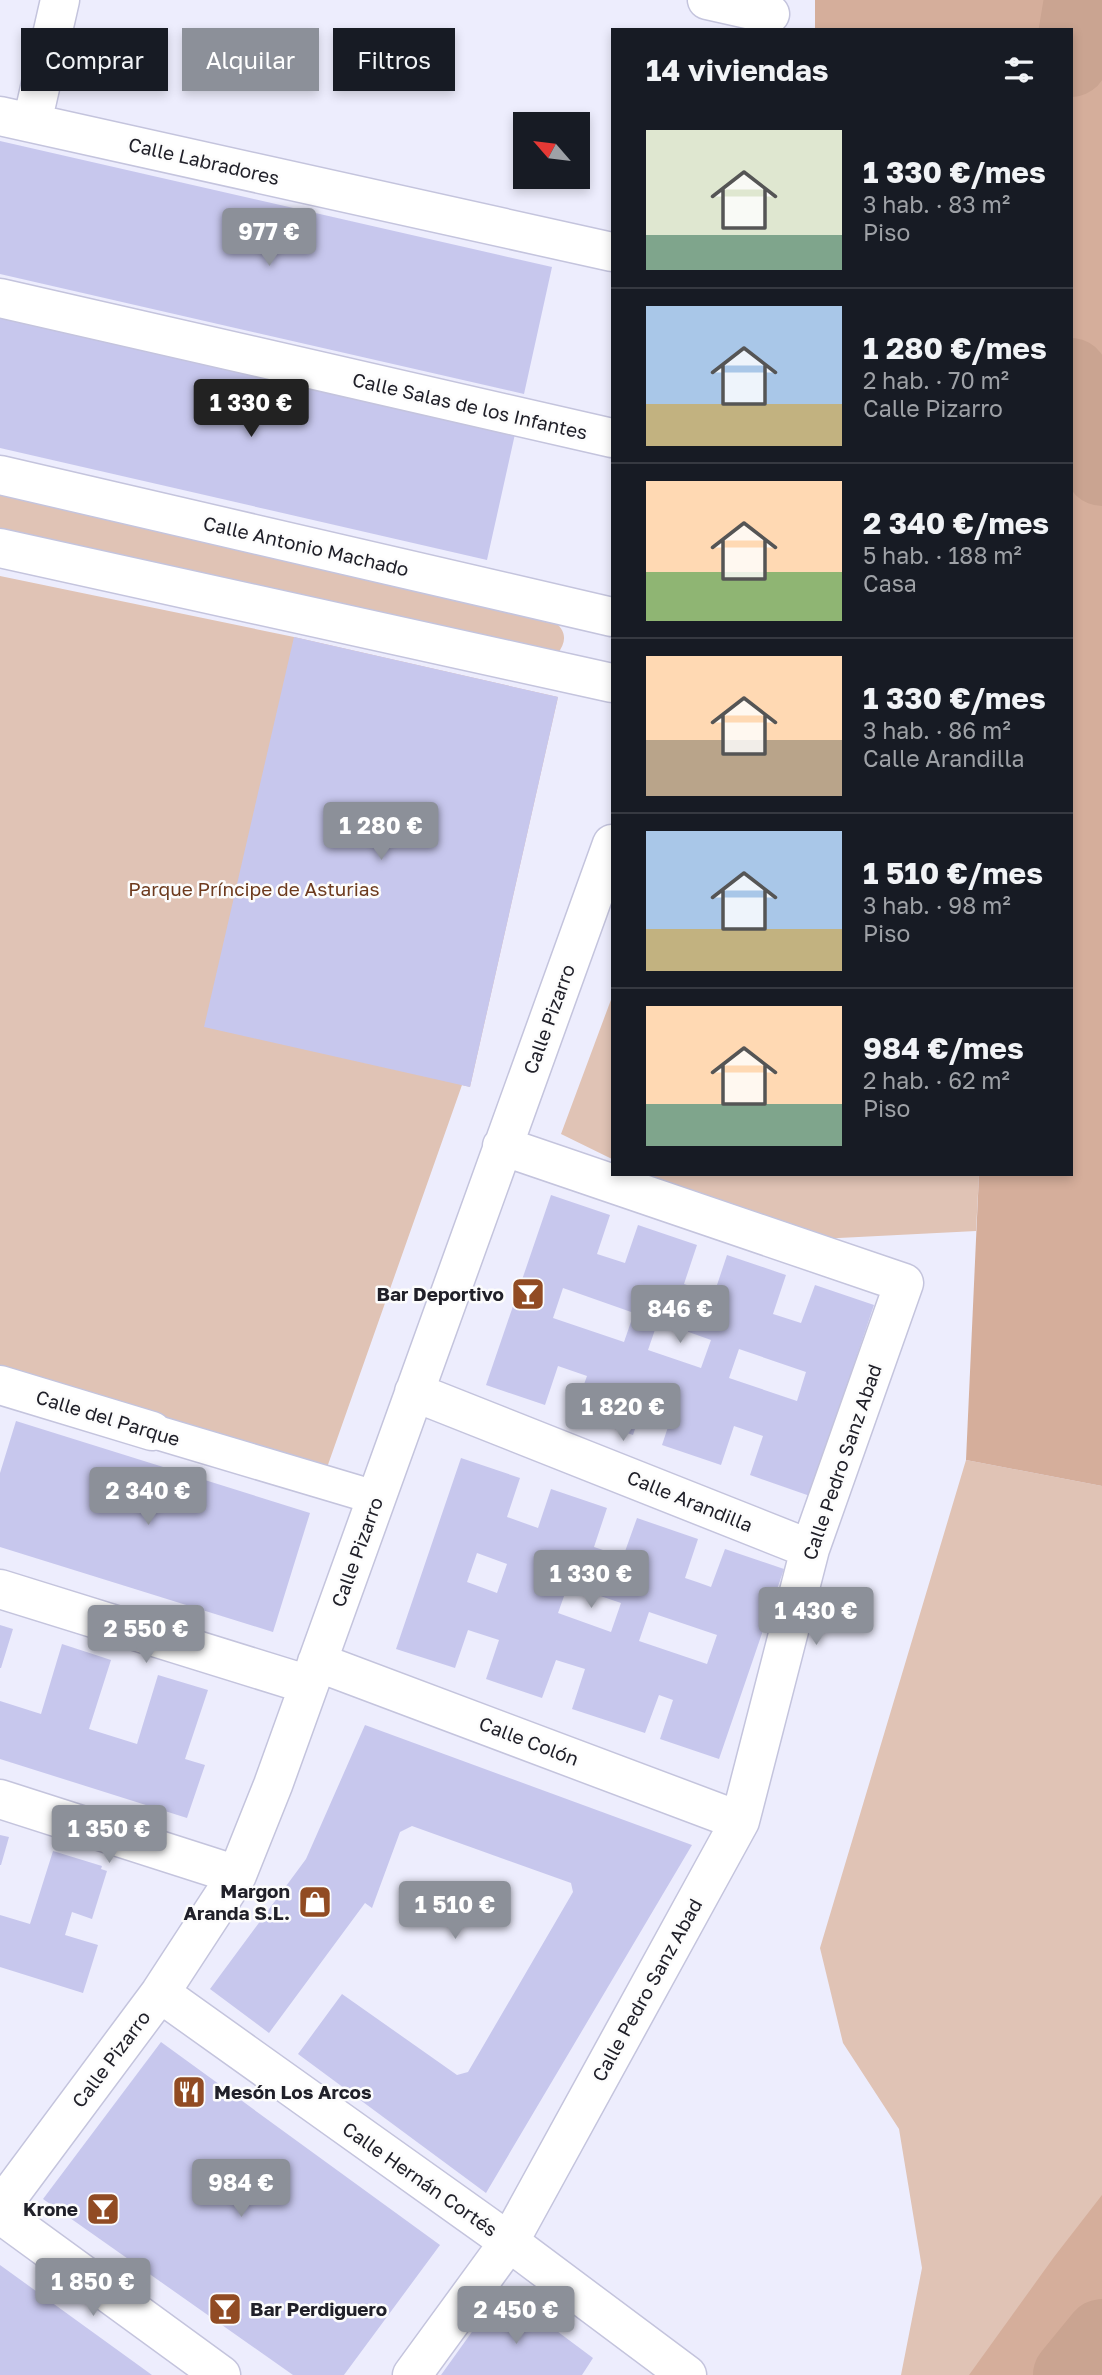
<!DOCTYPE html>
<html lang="es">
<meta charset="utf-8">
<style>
body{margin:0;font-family:"Golos Text",sans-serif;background:#20242c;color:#f1f3f6;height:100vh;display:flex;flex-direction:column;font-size:26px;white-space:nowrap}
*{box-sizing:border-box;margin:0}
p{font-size:23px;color:#9ea1a6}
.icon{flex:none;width:38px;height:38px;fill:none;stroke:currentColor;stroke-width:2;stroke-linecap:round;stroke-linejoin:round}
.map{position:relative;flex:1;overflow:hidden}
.side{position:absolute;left:611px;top:28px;width:462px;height:1148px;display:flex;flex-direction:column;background:#171b24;border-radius:0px;box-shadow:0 4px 10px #0003}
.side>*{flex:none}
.top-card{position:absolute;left:21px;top:28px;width:485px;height:63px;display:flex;gap:14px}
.needle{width:46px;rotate:298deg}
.tools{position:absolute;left:513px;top:112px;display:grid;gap:14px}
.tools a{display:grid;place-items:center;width:77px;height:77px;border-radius:0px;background:#171b24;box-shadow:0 4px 10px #0003;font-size:35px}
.price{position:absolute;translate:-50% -60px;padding:0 16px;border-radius:7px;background:#8c9099;color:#fff;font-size:23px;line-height:46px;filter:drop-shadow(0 2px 4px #0008)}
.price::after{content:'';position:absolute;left:50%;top:42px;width:21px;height:16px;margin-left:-10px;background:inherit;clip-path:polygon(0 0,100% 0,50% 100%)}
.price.current{background:#222;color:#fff}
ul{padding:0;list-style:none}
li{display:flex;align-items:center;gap:21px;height:175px;padding:0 35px}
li+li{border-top:2px solid #363941}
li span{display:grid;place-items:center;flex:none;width:196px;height:140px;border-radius:0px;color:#555}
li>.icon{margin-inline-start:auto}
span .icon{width:84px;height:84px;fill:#fffc;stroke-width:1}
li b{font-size:30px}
h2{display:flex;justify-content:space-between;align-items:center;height:84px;padding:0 35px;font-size:30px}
.chip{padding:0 24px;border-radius:0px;background:#171b24;box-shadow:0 4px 10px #0003;font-size:24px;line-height:63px}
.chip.current{background:#8c9099;color:#fff}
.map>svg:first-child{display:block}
.green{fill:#e0c3b5}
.forest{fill:#d5ae9b}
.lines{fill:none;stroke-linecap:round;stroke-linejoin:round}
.river{stroke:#caa491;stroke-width:74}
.building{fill:#c7c7ed;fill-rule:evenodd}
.pedestrian-casing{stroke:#c4c4dd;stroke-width:36}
.minor-casing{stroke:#c4c4dd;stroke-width:41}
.pedestrian{stroke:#fff;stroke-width:33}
.minor{stroke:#fff;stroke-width:38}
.labels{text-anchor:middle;stroke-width:5;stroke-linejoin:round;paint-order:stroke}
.street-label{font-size:19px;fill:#202029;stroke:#fcfcfc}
.park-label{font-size:19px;fill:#6d3a1e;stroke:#fcfcfc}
.poi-label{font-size:19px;font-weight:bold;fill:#202029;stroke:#fcfcfc;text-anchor:end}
</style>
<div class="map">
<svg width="1102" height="2375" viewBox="0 0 1102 2375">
<rect width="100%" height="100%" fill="#ededfd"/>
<path class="green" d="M0 495 552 620C566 629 568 641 557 654L0 533Z
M0 576 294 637 558 697 470 1087 462 1085 324 1476 0 1373Z
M612 997V1159L561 1134Z
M644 1174H979L976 1231 780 1241Z
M966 1460 1102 1486V2206L974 2375H901L922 2268 899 2129 843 2043 820 1948Z"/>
<path class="forest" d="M815 0H1102V1486L966 1460 979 1174H1071V30H815Z
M1102 2195V2375H969L1054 2257Z"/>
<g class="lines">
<path class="river" d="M1071 60 1081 0
M1071 375 1088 436 1102 469
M1070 2375 1102 2336"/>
</g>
<path class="building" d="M0 141 552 267 524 394 0 274Z
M0 316 515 434 487 560 0 448Z
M294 637 558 697 470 1087 204 1027Z
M551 1195 610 1215 597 1254 625 1263 638 1225 697 1245 684 1284 714 1294 727 1255 786 1275 773 1314 801 1323 815 1285 874 1305 810 1496 750 1475 763 1436 734 1426 721 1465 662 1445 675 1406 660 1401 646 1396 633 1435 573 1415 587 1376 558 1366 545 1405 486 1385ZM563 1288 634 1313 624 1342 553 1318ZM658 1321 711 1340 701 1368 648 1350ZM739 1349 806 1372 797 1401 729 1378Z
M16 1421 310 1513 273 1632 0 1547V1473Z
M461 1458 520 1478 507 1517 538 1528 551 1489 607 1508 594 1547 609 1552 623 1557 637 1518 698 1539 685 1578 697 1582 711 1587 725 1549 784 1569 719 1759 660 1739 673 1700 659 1695 645 1733 572 1709 585 1669 556 1660 542 1698 486 1679 499 1640 468 1630 455 1668 396 1649ZM477 1553 507 1564 497 1593 467 1582ZM568 1585 621 1603 611 1632 558 1613ZM649 1612 717 1635 707 1664 639 1641Z
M0 1625 13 1629 1 1668H0Z
M62 1644 111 1660 89 1729 137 1744 158 1675 208 1690 185 1759 205 1765 187 1818 0 1759V1701L41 1714Z
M365 1725 692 1845 486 2193 298 2054 342 1994 457 2075 468 2072 573 1892 571 1883 412 1826 400 1832 372 1908 365 1903 269 2033 210 1989 306 1859Z
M0 1835 9 1837 1 1865H0Z
M53 1851 102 1866 101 1869 107 1871 92 1919 72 1912 65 1935 98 1945 83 1993 0 1967V1915L30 1924Z
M161 2042 440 2245 344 2375H293L43 2199Z
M0 2265 152 2375H0Z
M502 2290 593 2358 582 2375H441Z"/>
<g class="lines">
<defs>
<path id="pedestrian" d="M152 1431 377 1498"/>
<path id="minor" d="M707 0 770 14
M0 116 612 252
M32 123 60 0
M0 298 612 438
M0 475 612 617
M0 548 612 683
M502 1146 904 1283 810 1549 740 1821 509 2242 687 2375
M0 1385 152 1431
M414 1392 810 1549
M0 1589 309 1685
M317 1662 740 1821
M0 1799 237 1875
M160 1993 509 2242 412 2375
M0 2208 160 1993 237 1875 273 1785 612 844
M0 2214 221 2375"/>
</defs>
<use href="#pedestrian" class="pedestrian-casing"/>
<use href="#minor" class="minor-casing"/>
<use href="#pedestrian" class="pedestrian"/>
<use href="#minor" class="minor"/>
</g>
<defs>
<symbol id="bar-square" viewBox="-11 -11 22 22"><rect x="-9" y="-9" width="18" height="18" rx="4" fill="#914b23" stroke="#fcfcfc"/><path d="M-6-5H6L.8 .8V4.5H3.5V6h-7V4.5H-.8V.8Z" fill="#fff"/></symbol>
<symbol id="shop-square" viewBox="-11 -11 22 22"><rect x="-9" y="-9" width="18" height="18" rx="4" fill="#914b23" stroke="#fcfcfc"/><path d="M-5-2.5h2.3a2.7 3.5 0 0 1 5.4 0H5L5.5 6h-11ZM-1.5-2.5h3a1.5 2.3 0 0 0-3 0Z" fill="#fff"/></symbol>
<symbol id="restaurant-square" viewBox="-11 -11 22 22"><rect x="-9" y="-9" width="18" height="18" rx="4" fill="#914b23" stroke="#fcfcfc"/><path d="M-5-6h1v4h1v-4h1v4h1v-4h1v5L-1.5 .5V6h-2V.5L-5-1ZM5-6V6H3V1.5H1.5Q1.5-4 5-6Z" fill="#fff"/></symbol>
</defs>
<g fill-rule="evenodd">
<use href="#bar-square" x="509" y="1275" width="38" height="38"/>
<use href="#shop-square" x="296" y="1883" width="38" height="38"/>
<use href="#restaurant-square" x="170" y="2073" width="38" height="38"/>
<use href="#bar-square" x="84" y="2190" width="38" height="38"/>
<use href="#bar-square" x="206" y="2290" width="38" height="38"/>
</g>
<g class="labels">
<g class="street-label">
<text transform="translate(204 161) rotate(13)" y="7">Calle Labradores</text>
<text transform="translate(470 406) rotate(13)" y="7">Calle Salas de los Infantes</text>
<text transform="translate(306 546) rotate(13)" y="7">Calle Antonio Machado</text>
<text transform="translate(549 1019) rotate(-70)" y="7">Calle Pizarro</text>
<text transform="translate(108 1418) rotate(17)" y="7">Calle del Parque</text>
<text transform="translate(842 1462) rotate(-71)" y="7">Calle Pedro Sanz Abad</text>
<text transform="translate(690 1501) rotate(22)" y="7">Calle Arandilla</text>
<text transform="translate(357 1552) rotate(-70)" y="7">Calle Pizarro</text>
<text transform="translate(529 1741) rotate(21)" y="7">Calle Colón</text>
<text transform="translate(647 1990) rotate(-61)" y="7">Calle Pedro Sanz Abad</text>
<text transform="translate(111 2059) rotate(-53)" y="7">Calle Pizarro</text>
<text transform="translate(420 2179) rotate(35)" y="7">Calle Hernán Cortés</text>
</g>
<g class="park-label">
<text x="254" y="896">Parque Príncipe de Asturias</text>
</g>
<g class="poi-label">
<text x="504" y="1301">Bar Deportivo</text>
<text x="290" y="1898">Margon<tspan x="290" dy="22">Aranda S.L.</tspan></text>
<text x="214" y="2099" text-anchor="start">Mesón Los Arcos</text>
<text x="78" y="2216">Krone</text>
<text x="250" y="2316" text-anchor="start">Bar Perdiguero</text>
</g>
</g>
</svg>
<div class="tools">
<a><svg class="needle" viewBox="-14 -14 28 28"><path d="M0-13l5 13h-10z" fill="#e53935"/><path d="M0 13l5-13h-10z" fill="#9ea1a6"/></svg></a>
</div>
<b class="price" style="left:269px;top:268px">977 €</b>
<b class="price current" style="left:251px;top:439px">1 330 €</b>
<b class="price" style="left:381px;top:862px">1 280 €</b>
<b class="price" style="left:680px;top:1345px">846 €</b>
<b class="price" style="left:623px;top:1443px">1 820 €</b>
<b class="price" style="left:148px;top:1527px">2 340 €</b>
<b class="price" style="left:591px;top:1610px">1 330 €</b>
<b class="price" style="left:816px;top:1647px">1 430 €</b>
<b class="price" style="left:146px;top:1665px">2 550 €</b>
<b class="price" style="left:109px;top:1865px">1 350 €</b>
<b class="price" style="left:455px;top:1941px">1 510 €</b>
<b class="price" style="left:241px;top:2219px">984 €</b>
<b class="price" style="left:93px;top:2318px">1 850 €</b>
<b class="price" style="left:516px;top:2346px">2 450 €</b>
<div class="top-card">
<a class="chip">Comprar</a>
<a class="chip current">Alquilar</a>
<a class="chip">Filtros</a>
</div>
<section class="side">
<h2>14 viviendas<svg class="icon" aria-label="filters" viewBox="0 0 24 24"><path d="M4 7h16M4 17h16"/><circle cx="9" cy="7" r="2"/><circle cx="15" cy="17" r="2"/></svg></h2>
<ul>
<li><span style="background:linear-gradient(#dfe7d0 75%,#7fa58c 0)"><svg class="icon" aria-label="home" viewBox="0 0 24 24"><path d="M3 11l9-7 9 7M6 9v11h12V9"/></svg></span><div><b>1 330 €/mes</b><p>3 hab. · 83 m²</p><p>Piso</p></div></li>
<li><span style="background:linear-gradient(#a9c7e8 70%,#c2b280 0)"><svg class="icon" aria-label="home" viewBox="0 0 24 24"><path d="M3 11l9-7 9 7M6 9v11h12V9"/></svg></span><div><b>1 280 €/mes</b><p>2 hab. · 70 m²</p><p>Calle Pizarro</p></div></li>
<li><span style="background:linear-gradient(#ffd9b3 65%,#8fb573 0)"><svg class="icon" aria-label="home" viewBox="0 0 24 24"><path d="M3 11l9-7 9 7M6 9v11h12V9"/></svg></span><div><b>2 340 €/mes</b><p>5 hab. · 188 m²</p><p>Casa</p></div></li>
<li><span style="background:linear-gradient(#ffd9b3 60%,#b9a48a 0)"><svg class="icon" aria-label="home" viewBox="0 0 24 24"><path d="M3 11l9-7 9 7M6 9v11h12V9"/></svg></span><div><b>1 330 €/mes</b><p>3 hab. · 86 m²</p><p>Calle Arandilla</p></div></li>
<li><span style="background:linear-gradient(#a9c7e8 70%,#c2b280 0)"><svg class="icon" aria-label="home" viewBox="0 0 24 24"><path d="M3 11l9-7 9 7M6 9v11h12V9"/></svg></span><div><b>1 510 €/mes</b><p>3 hab. · 98 m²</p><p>Piso</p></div></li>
<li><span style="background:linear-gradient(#ffd9b3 70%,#7fa58c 0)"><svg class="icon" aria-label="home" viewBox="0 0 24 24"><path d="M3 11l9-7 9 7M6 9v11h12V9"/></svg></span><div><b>984 €/mes</b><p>2 hab. · 62 m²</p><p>Piso</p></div></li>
</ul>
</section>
</div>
